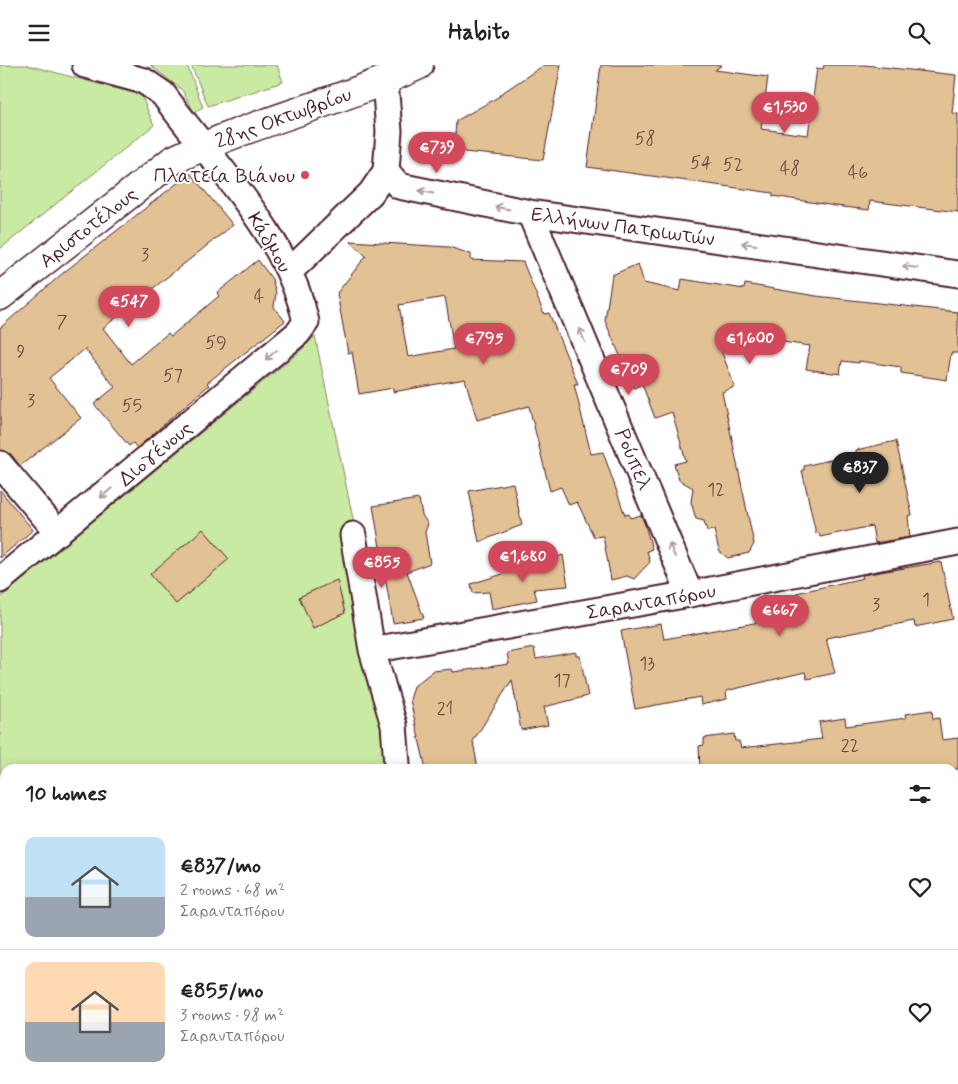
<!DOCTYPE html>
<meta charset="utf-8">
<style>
body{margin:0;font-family:Mynerve,sans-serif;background:#f6f6f6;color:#222;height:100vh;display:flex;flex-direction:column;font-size:19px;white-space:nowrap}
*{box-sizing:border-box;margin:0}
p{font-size:16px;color:#767676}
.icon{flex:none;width:28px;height:28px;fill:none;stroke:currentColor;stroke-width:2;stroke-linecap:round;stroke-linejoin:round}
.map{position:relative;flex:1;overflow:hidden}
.details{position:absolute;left:0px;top:699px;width:959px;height:321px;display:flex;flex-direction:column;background:#fff;border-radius:15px 15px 0 0;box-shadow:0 2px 12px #0003}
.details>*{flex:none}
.price{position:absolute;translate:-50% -42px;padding:0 11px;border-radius:18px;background:#d1495b;color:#fff;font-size:16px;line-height:32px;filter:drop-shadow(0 1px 2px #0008)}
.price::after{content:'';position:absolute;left:50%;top:30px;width:15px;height:11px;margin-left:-8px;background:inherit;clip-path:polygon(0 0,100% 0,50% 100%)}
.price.selected{background:#222;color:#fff}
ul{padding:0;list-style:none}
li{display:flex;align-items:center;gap:15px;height:125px;padding:0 25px}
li+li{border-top:1px solid #e0e0e0}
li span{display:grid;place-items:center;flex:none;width:140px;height:100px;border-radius:10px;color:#555}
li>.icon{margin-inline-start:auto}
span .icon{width:60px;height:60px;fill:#fffc;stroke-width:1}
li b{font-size:21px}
h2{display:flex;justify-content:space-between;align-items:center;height:60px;padding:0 25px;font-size:21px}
header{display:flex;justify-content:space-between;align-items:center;height:65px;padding:0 25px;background:#fff;font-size:22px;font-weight:700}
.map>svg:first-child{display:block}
.built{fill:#f6eddf}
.green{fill:#c9eaa3;stroke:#8a8467}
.building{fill:#e2c295;stroke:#4a1f2b;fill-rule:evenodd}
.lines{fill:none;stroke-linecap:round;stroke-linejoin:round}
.street-casing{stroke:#4a1f2b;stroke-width:29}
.secondary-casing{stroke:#4a1f2b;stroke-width:31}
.street{stroke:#fff;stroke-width:25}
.secondary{stroke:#fff;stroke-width:28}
.oneway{stroke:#ae9aa0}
.poi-dot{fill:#d1495b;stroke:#fff;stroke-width:2}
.labels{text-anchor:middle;stroke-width:4;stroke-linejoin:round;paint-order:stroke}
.number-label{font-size:18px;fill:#704846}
.street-label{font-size:20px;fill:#4a1f2b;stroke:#fff}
.poi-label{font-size:20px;fill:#4a1f2b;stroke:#fff;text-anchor:end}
</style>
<header><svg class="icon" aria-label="menu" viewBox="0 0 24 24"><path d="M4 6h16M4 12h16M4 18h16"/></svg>Habito<svg class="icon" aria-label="search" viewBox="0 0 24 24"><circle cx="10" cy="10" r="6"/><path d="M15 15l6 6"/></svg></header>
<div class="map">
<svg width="958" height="1019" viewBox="0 0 958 1019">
<rect width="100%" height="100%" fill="#fff"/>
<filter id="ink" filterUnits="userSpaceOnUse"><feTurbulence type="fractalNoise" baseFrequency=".02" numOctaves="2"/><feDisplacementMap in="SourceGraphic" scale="10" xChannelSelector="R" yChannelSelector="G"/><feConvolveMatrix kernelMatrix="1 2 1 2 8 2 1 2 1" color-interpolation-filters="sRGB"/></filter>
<g filter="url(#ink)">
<path class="built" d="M954 785H958V1019H913V1015H954Z"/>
<path class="green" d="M0 0H27L141 30 154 60 0 184Z
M150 0H187L203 42 194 47 182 25Z
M191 0H277L283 17 208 41Z
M315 271 405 704H5V1015H800V1019H0V533L299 287Z"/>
<path class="building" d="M544 0H561L543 95 464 87 455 70 456 56 500 31 499 30Z
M601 0H722L715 5 768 12 761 64 808 70 817 3 823 4 824 0H864L956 10 952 48 958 49V147L870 136 869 145 835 141 773 131V128L587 102Z
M190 108 233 160 103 263 131 299 168 268 171 271 219 231 217 228 258 195 272 214 276 228 274 242 285 256 207 318 209 320 137 383 133 378 129 381 94 339 115 322 85 284 49 313 81 353 20 401 11 389 0 385V263L63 208Z
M350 176 449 182 471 189V195L523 197 544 249 549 248 578 319H574L591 389 603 387 625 450 629 449 630 453 641 450 645 460 652 484 647 486 650 497 634 514 627 511 611 515 603 471 594 472 577 437 569 440 561 422 550 426 529 341 477 355 465 314 393 327V323L359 329 352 287 348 288 337 228 366 191ZM445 232 454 284 408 292 399 240Z
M638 199 644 218 680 226 682 214 744 224 745 219 816 231 958 247V288H951L947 315 901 308V302L859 296V298L842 296 840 309 806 304 810 281 747 272V275L716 272 735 322 722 327 754 479 749 488 728 493 719 486 714 465 707 466 704 456 696 454 691 437 693 423 679 415 674 399 686 396 672 347 655 353 642 319 634 323 605 256 612 210Z
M896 376 912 450 908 451 910 472 875 478 872 461 820 472 819 468 816 469 802 405H804V401L856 389V385Z
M513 418 522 460 479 477 469 426Z
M0 425 33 465 0 493Z
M419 434 422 450 428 459 425 467 430 498 407 507 424 553 393 558 373 441Z
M203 464 229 494 176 539 150 509Z
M563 490 568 521 534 524 537 535 492 544 489 527 473 528 471 519Z
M941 497 953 554 915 562 914 556 826 573 835 608 807 614 805 607 726 626 727 634 701 640 700 632 635 644 621 566 661 559 664 574 760 557 756 540 797 530 796 528 863 513 862 510Z
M337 515 345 548 313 563 299 532Z
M534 583 536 594 576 587V591H580L588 631 544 642 548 660 521 665 512 615 473 676 478 704H426L410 635 414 621 433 606 452 604 453 607 509 599 507 588Z
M932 645 933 654 939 653 942 675 958 673V704H700L699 681 704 680V673L734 669 735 676H739L741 683 822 674 819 657 845 653 846 661 906 653 905 649Z"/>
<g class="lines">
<defs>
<path id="street" d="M385 16 389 66 386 106 399 121 530 148 958 209
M530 148 690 529
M289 207 371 128 386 106
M0 399 58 468
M353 470 372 585 394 660 397 699
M0 515 298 268 306 257C287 169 214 100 163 29L144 16 85 0
M372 585 690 529 958 477
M954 772H958"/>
<path id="secondary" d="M0 231 173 95C252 57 339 38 419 0"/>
</defs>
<use href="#street" class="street-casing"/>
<use href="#secondary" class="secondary-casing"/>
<use href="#street" class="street"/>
<use href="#secondary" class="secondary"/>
</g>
<defs><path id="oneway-shaft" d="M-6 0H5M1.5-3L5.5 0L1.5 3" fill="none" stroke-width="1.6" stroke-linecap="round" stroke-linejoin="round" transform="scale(1.25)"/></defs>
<g class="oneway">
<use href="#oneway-shaft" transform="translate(426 127) rotate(-168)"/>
<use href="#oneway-shaft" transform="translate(502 143) rotate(-169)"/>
<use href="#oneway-shaft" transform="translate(749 179) rotate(-172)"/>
<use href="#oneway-shaft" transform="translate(910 202) rotate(-172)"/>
<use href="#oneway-shaft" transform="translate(582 270) rotate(-113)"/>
<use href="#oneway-shaft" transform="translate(271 290) rotate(140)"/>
<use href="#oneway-shaft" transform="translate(106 428) rotate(140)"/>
<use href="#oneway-shaft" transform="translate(672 485) rotate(-113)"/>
</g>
</g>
<circle class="poi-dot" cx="305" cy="110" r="5"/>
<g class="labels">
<g class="number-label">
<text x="645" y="79">58</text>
<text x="701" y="103">54</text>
<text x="733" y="105">52</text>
<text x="790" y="109">48</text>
<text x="858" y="113">46</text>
<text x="145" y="195">3</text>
<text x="259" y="237">4</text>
<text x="62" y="262">7</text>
<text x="216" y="283">59</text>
<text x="21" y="292">9</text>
<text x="173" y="316">57</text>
<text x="31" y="341">3</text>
<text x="132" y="346">55</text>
<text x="716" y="430">12</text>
<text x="926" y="540">1</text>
<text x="876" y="545">3</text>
<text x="647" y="604">13</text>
<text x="562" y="621">17</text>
<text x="445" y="649">21</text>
<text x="850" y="686">22</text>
</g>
<g class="street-label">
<text transform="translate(283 52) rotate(-20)" y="7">28ης Οκτωβρίου</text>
<text transform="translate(623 161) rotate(8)" y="7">Ελλήνων Πατριωτών</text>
<text transform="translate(88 162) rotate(-38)" y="7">Αριστοτέλους</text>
<text transform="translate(270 177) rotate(59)" y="7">Κάδμου</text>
<text transform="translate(155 388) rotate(-40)" y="7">Διογένους</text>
<text transform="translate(634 394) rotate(67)" y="7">Ρούπελ</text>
<text transform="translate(651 536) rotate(-10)" y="7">Σαρανταπόρου</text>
</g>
<g class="poi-label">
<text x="295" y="117">Πλατεία Βιάνου</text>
</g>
</g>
</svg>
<b class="price" style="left:785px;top:69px">€1,530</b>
<b class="price" style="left:437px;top:109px">€739</b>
<b class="price" style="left:129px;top:263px">€547</b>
<b class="price" style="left:484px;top:300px">€795</b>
<b class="price" style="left:750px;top:300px">€1,600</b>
<b class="price" style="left:629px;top:331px">€709</b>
<b class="price selected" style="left:860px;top:429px">€837</b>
<b class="price" style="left:523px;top:518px">€1,680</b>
<b class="price" style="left:382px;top:524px">€855</b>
<b class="price" style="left:780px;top:572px">€667</b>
<section class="details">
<h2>10 homes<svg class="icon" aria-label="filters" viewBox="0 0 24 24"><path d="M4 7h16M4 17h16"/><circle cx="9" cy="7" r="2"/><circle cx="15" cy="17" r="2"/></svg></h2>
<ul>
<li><span style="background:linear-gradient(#bfe0f5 60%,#9aa5b1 0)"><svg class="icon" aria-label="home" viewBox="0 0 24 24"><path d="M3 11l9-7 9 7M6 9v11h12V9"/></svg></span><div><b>€837/mo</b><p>2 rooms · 68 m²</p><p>Σαρανταπόρου</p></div><svg class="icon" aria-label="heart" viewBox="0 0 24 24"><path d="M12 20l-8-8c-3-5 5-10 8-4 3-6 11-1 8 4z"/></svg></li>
<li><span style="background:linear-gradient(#ffd9b3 60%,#9aa5b1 0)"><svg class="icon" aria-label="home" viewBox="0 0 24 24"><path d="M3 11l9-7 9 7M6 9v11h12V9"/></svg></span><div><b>€855/mo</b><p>3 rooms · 98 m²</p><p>Σαρανταπόρου</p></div><svg class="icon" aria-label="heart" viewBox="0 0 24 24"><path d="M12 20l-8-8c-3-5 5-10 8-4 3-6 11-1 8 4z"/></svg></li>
</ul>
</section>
</div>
